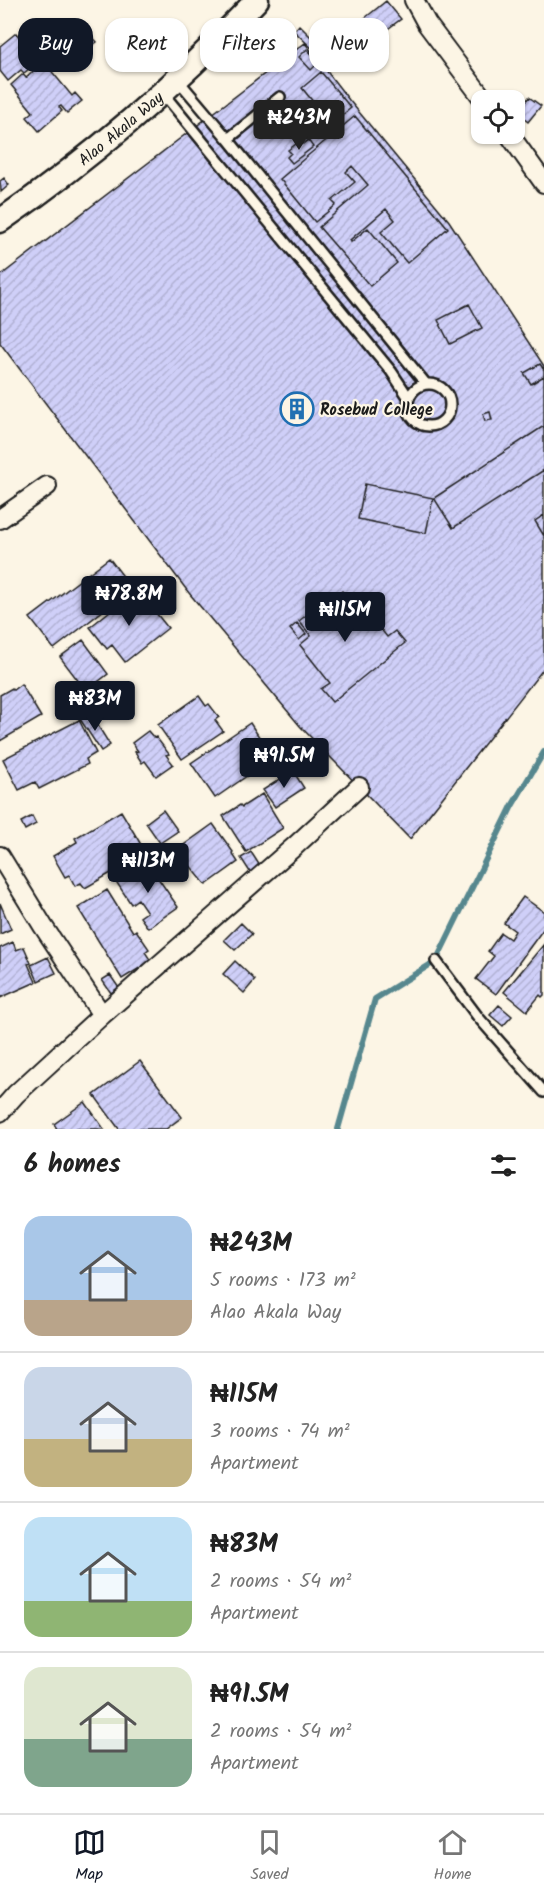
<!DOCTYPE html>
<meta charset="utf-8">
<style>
body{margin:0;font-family:Kalam,sans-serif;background:#f6f6f6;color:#222;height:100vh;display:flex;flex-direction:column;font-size:22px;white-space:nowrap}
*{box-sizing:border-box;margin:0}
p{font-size:20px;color:#767676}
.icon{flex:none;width:33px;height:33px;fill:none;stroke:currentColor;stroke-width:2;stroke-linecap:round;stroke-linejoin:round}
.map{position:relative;height:1129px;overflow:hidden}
.panel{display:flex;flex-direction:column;background:#fff;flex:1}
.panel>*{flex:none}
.guide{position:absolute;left:18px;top:18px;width:508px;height:54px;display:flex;gap:12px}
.controls{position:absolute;left:471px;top:90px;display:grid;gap:12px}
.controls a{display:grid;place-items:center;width:54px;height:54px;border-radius:12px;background:#fff;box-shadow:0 2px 4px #0004;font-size:30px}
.price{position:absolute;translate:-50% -51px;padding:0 14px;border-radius:6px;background:#111827;color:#fff;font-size:20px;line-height:39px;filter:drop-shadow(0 2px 3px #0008)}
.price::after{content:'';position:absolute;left:50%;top:36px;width:18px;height:14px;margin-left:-9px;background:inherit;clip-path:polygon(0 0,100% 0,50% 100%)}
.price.selected{background:#222;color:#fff}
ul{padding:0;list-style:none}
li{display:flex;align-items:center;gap:18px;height:150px;padding:0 24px}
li+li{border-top:2px solid #e0e0e0}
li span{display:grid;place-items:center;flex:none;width:168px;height:120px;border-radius:18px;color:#555}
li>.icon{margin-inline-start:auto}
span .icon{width:72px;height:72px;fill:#fffc;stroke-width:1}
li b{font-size:26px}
h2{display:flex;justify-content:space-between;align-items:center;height:72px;padding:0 24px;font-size:26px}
.pill{padding:0 21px;border-radius:18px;background:#fff;box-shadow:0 2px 4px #0004;font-size:21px;line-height:54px}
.pill.selected{background:#111827;color:#fff}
.tab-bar{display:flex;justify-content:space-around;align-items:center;height:84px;border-top:2px solid #e0e0e0;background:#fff;font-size:16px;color:#767676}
.tab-bar a{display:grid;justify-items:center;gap:3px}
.tab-bar .selected{color:#111827}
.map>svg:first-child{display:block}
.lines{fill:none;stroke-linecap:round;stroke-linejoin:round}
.stream{stroke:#57878e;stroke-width:6}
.building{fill:url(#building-hatch);stroke:#1c1c1c;stroke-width:1.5}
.service-casing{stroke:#1c1c1c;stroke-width:14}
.minor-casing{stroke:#1c1c1c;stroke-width:22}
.tertiary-casing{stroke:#1c1c1c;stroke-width:27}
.service{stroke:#fcf5e5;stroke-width:9}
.minor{stroke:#fcf5e5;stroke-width:18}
.tertiary{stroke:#fcf5e5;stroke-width:22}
.labels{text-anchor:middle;stroke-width:4.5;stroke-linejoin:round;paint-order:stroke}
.street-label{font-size:16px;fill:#1c1c1c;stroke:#fcf5e5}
.poi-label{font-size:16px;font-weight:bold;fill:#1c1c1c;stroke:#fcf5e5;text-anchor:start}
</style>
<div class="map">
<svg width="544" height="1129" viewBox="0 0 544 1129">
<defs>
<pattern id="building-hatch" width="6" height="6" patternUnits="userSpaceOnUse" patternTransform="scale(1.5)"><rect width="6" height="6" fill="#cfcff8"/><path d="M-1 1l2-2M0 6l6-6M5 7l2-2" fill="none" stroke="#b1b1d4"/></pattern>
</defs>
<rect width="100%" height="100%" fill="#fcf5e5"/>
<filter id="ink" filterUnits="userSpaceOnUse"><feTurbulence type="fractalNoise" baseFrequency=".0167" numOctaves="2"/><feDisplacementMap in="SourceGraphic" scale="12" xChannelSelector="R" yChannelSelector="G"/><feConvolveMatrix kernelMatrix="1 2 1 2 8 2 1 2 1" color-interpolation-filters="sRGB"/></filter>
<g filter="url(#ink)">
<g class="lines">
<path class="stream" d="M338 1129 375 999 436 961 512 806 544 752"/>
</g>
<path class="building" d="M386 1 401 19 374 39 360 22Z
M299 25 324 50 319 55 294 31Z
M88 32 97 42 88 49 80 39Z
M16 33 39 61 24 73 21 70 8 81 0 71V46Z
M305 43 349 100 449 221 544 366V668L410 839 300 726 189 593 0 343V276Z
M307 49 319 62 311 70 299 57Z
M44 62 72 96 75 93 82 101 67 113 61 106 59 107 62 111 39 131 27 117 33 112 11 85 23 74 26 78Z
M321 72 351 108 331 124 302 88Z
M529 97 541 106 528 122 517 113Z
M355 116 448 228 407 263 381 232 395 220 386 209 350 240 351 242 368 228 397 263 370 286 319 227 368 185 352 166 346 172 355 182 332 201 336 205 315 222 280 179Z
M308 140 313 147 292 163 287 157 291 153 288 150 300 141 303 144Z
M4 178 9 185 1 192 0 181Z
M469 304 482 328 450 344 438 320Z
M540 364 544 370V376L531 384 524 373Z
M490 412 492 420 485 421 483 414Z
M544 426V470L453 528 434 498Z
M365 484 433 498 426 533 358 519Z
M544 515V536L535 521Z
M109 558 132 588 54 649 30 618Z
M161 587 168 596 157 605 150 596Z
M342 591 349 599 342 604 346 609 358 600 387 637 395 631 405 643 332 702 321 689 330 683 300 645 311 636 299 621 334 593 336 596Z
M130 595 137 604 144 598 168 628 125 662 112 645 107 649 90 627Z
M297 623 306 634 299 640 290 629Z
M83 640 108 674 86 691 60 657Z
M21 684 41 717 0 741V695L12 688 13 690Z
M199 696 206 706 209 704 219 717 215 720 223 731 182 759 158 725Z
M90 713 110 745 101 751 80 719Z
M79 720 96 753 86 759 88 764 39 789 35 782 19 790 3 759Z
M250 723 273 758 215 798 191 763Z
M148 731 154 738 156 737 169 754 166 755 173 764 156 776 145 761 142 763 135 752 138 751 132 743Z
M293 771 304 788 275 807 263 790Z
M262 794 283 828 246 852 223 816 240 805 242 807Z
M163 810 178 831 160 843 146 823Z
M121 811 146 853 85 888 81 883 75 886 69 875 65 877 53 856 77 842 75 838Z
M32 816 36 824 25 830 21 822Z
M213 824 233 852 232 853 238 862 206 885 187 862 190 860 181 847Z
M251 852 260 866 250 872 241 858Z
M147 862 178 907 148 928 140 917 147 912 138 899 131 904 117 883Z
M107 890 133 932 136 930 149 949 145 952 151 961 122 979 78 908Z
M523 897 544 912V928L496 994 476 979 494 956 488 951 501 933 510 939 515 931 504 923Z
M0 903 11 929 0 934Z
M241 923 252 934 235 950 224 940Z
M13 942 16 950 24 947 31 963 28 964 36 982 0 998V948Z
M544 944V995L542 997 540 995 527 1011 504 992Z
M48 957 56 973 38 981 31 965Z
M235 961 255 980 244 993 223 974Z
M110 975 119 988 111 993 102 980Z
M499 1005 512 1016 503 1026 490 1015Z
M140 1061 182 1117 166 1129H119L94 1095Z
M85 1102 104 1129H57L54 1124Z"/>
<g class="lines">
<defs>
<path id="service" d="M178 80 228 139 426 384
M162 92 391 371 409 398
M228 139 280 97
M408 405a21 21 0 1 1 42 0a21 21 0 1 1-42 0Z
M436 961 478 1017 544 1092"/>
<path id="minor" d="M414 0 427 24 484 100
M509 134 544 183
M0 519 47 486
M0 856 43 926 102 1015 16 1094 0 1112
M102 1015 295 846 359 787"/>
<g id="tertiary">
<path id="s1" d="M0 221C93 157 179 82 257 0"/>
</g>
</defs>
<use href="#service" class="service-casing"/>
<use href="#minor" class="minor-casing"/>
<use href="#tertiary" class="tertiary-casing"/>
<use href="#service" class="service"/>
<use href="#minor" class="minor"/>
<use href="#tertiary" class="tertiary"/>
</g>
</g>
<defs>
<symbol id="building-ring" viewBox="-11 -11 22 22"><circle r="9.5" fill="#fcf5e5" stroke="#1f6fb2" stroke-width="1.5"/><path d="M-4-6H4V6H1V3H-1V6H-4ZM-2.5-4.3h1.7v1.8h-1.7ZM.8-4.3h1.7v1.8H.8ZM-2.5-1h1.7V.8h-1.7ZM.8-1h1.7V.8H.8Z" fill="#1f6fb2"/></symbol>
</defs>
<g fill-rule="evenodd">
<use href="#building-ring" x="278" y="390" width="38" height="38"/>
</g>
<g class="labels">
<g class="street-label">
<text dy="6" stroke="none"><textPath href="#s1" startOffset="152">Alao Akala Way</textPath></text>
</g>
<g class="poi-label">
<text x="320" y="415">Rosebud College</text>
</g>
</g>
</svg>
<div class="controls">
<a><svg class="icon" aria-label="locate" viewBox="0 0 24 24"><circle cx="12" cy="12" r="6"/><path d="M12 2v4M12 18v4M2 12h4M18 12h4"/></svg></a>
</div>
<b class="price selected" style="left:299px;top:151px">₦243M</b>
<b class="price" style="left:129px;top:627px">₦78.8M</b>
<b class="price" style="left:345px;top:643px">₦115M</b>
<b class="price" style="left:95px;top:732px">₦83M</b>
<b class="price" style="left:284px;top:789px">₦91.5M</b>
<b class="price" style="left:148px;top:894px">₦113M</b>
<div class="guide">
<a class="pill selected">Buy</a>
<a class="pill">Rent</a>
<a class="pill">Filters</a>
<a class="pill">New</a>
</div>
</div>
<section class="panel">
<h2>6 homes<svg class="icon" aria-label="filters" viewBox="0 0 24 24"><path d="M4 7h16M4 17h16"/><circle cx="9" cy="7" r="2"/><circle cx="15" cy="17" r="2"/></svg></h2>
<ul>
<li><span style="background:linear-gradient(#a9c7e8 70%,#b9a48a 0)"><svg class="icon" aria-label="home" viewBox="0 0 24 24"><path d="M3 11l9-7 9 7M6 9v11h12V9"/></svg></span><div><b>₦243M</b><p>5 rooms · 173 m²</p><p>Alao Akala Way</p></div></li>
<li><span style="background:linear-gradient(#c9d6e8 60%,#c2b280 0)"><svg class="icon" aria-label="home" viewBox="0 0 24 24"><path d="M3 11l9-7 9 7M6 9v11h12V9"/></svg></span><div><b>₦115M</b><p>3 rooms · 74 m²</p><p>Apartment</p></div></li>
<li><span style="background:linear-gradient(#bfe0f5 70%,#8fb573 0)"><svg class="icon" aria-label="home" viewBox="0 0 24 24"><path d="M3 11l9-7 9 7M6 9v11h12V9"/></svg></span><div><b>₦83M</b><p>2 rooms · 54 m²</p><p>Apartment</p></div></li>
<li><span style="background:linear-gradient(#dfe7d0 60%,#7fa58c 0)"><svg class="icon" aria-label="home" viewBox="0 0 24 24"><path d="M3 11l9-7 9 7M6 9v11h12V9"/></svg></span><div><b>₦91.5M</b><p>2 rooms · 54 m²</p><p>Apartment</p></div></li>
</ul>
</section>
<nav class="tab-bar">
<a class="selected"><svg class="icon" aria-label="map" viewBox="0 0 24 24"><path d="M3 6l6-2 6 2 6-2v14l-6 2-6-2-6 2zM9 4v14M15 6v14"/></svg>Map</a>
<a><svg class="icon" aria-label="saved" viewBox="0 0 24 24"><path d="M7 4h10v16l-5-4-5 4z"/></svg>Saved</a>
<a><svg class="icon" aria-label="home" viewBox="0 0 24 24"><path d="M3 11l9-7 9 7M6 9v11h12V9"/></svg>Home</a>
</nav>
